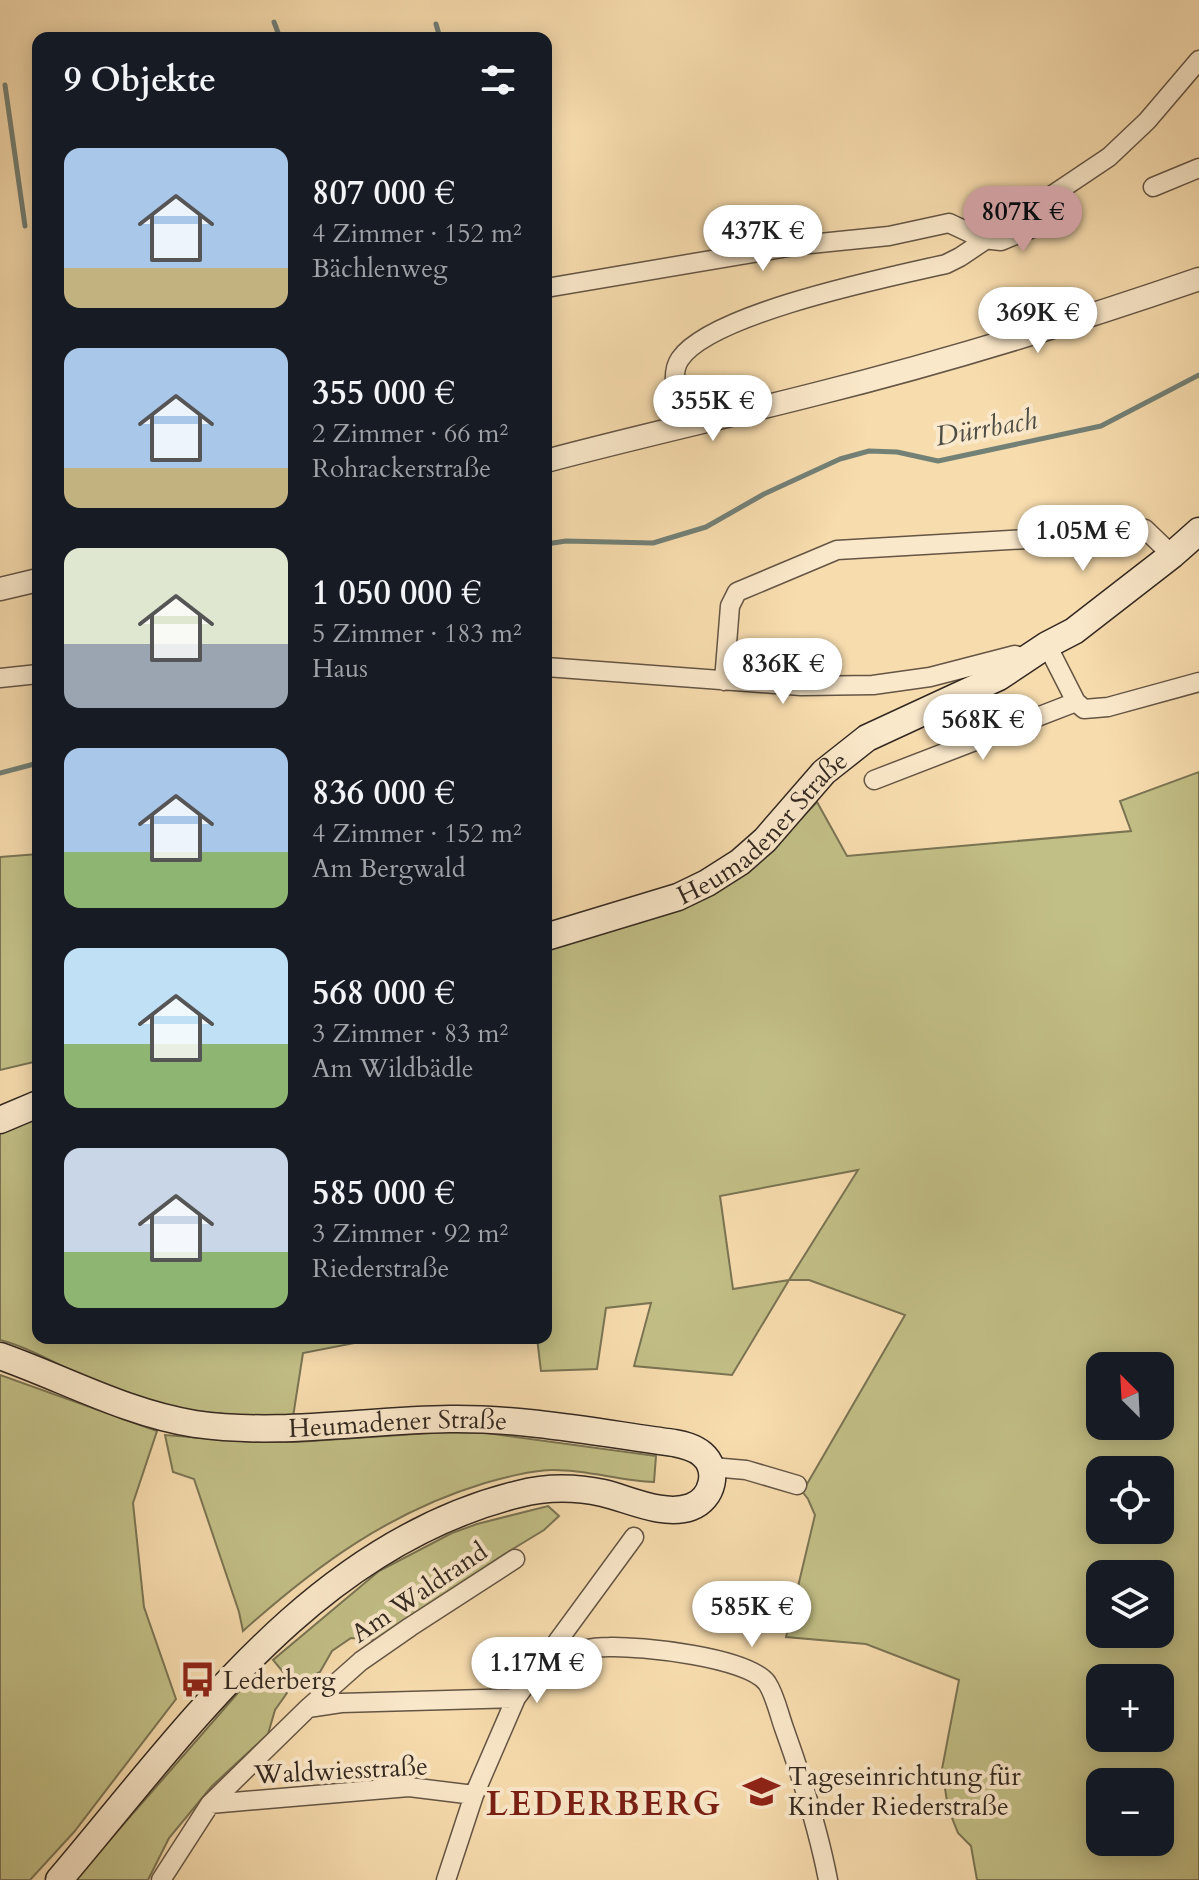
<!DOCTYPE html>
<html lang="de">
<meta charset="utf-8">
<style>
body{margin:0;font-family:Cardo,serif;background:#20242c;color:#f1f3f6;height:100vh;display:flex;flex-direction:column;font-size:30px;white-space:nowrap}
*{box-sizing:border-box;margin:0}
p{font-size:26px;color:#9ea1a6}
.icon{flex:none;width:44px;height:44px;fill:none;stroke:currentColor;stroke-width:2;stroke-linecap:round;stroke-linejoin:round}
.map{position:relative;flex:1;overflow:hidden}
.sheet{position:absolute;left:32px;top:32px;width:520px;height:1312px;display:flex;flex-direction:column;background:#171b24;border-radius:16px;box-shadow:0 4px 20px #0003}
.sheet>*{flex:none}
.needle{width:52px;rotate:336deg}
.controls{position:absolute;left:1086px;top:1352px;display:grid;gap:16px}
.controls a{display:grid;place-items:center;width:88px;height:88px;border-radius:16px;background:#171b24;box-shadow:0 4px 20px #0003;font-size:40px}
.price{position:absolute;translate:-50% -68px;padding:0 18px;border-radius:28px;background:#fff;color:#222;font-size:26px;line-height:52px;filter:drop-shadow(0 2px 4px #0008)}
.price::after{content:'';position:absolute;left:50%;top:48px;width:24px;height:18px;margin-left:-12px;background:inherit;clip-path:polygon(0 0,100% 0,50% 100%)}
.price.current{background:#c59692;color:#111}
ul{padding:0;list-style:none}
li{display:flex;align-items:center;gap:24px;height:200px;padding:0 32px}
li span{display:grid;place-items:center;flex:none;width:224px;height:160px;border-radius:16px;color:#555}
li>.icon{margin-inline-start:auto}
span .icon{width:96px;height:96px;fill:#fffc;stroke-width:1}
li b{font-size:34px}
h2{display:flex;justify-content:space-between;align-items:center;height:96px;padding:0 32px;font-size:34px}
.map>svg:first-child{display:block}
.green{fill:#c2bf86;stroke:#7a7453;stroke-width:2;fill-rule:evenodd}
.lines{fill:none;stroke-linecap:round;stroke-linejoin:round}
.stream{stroke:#738076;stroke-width:5}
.minor-casing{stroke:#645544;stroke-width:21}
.tertiary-casing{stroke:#645544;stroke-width:25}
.secondary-casing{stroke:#332820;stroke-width:29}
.minor{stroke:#fae8ca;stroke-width:18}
.tertiary{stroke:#fae8ca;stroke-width:22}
.secondary{stroke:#fae8ca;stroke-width:26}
.labels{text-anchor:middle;stroke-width:8;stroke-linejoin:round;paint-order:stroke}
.street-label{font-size:26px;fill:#332820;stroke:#fae8ca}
.poi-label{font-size:26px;fill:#332820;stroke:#fae8ca;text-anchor:start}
.water-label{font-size:28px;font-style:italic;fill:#4e4d44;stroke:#fae8ca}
.district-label{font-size:34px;font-weight:bold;letter-spacing:2px;fill:#7a1f14;stroke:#fae8ca}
</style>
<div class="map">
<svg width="1199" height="1880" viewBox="0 0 1199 1880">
<rect width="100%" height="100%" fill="#f7dcae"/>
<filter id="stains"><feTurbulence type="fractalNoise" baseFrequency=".0025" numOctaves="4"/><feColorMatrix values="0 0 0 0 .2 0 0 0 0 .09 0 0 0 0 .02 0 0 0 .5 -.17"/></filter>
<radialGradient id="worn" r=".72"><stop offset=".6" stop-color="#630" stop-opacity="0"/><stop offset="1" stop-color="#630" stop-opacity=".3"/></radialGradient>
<path class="green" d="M1199 772V1880H977L971 1846 958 1833 948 1808 942 1769 959 1680 866 1644 786 1637 815 1515 808 1499 797 1485 807 1484 905 1315 809 1280H789L732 1375 634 1366 651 1303 606 1308 597 1369 541 1371 537 1338H546V950L784 836 817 802 847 856 1131 831 1120 801ZM858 1170 789 1280 733 1289 720 1196ZM1100 1366H1160V1426H1100ZM1100 1470H1160V1530H1100ZM1100 1574H1160V1634H1100ZM1100 1678H1160V1738H1100ZM1100 1782H1160V1842H1100Z
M38 854V1061L0 1070V857Z
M38 1116V1338H380L303 1353 293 1417C232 1416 170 1413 112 1390 77 1376 36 1349 0 1340V1132Z
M0 1375 157 1431 133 1503 144 1607 176 1699 74 1832 30 1880H0Z
M446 1432 486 1433 656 1456 654 1482C619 1481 586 1469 551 1470 529 1471 507 1477 485 1483 389 1512 317 1565 243 1631L239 1612 194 1479 173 1472 165 1435 254 1442H296Z
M548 1506 559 1516 544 1530 503 1555 375 1640 351 1638 332 1651 320 1672 293 1684 273 1660 379 1571 452 1533 477 1524Z
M257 1671 287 1693 275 1710 268 1734 212 1786 169 1838 148 1880H75Z"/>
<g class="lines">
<path class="stream" d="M274 22 280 38
M436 24 440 38
M5 85 25 226
M546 544 566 541 653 543 706 527 764 494 840 459 869 451 897 452 938 461 1101 426 1199 375
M0 773 38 763"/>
<defs>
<path id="minor" d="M1153 187 1199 168
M546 288 800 245 889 236 949 223 983 239 1001 241 1057 218
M684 425C680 406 668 376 680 359 711 313 889 277 946 264L960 257 1109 157 1147 121 1199 60
M1047 645 1076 702 1084 709 1108 707 1199 682
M546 667 801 686 873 685 930 677 1015 655 1027 659
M0 678 38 674
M724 681 730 606 737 592 837 550 1045 538 1128 527 1145 529 1172 555
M874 780 1076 702
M712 1467 746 1470 797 1485
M543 1660C565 1654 586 1647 609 1647 640 1646 748 1657 767 1683 775 1695 779 1714 784 1728 802 1778 818 1828 828 1880
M308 1708 341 1703 516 1698
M210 1804 409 1787 474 1795
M161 1880 210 1804 308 1708 361 1661 410 1627 515 1559
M446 1880 474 1795 516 1698 634 1537"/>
<path id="tertiary" d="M546 461C636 437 726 417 816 394 945 362 1074 322 1199 279
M0 589 38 580"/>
<g id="secondary">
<path id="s1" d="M546 937 678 897 707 883 740 862 765 840 824 772 867 738 999 677 1047 645 1074 631 1172 555 1199 531"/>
<path d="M0 1120 38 1104"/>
<path id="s2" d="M0 1356C65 1379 126 1413 195 1424 279 1436 365 1420 450 1419 525 1418 600 1433 674 1443 684 1445 694 1447 702 1454 720 1469 713 1499 691 1507 664 1517 629 1499 603 1493 575 1487 546 1487 519 1494 314 1544 188 1728 59 1880"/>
</g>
</defs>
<use href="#minor" class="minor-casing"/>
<use href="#tertiary" class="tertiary-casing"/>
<use href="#secondary" class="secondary-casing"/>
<use href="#minor" class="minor"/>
<use href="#tertiary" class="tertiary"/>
<use href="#secondary" class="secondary"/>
</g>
<defs>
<symbol id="bus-bare" viewBox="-9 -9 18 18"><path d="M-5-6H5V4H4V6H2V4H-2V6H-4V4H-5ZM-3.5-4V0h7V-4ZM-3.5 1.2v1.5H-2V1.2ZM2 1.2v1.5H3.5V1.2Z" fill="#8f2418" stroke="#fae8ca" stroke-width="2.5" paint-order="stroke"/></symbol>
<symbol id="school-bare" viewBox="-9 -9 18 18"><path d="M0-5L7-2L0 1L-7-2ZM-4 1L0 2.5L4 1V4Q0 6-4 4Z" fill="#8f2418" stroke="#fae8ca" stroke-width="2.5" paint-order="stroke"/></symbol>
</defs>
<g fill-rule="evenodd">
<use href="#bus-bare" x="172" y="1654" width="51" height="51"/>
<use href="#school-bare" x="736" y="1766" width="51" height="51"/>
</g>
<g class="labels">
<g class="street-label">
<text dy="9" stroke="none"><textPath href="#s1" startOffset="248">Heumadener Straße</textPath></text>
<text dy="9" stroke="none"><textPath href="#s2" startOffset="410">Heumadener Straße</textPath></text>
<text transform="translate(419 1592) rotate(-34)" y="9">Am Waldrand</text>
<text transform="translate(341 1770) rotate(-3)" y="9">Waldwiesstraße</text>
</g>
<g class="poi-label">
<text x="223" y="1689">Lederberg</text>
<text x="788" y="1785">Tageseinrichtung für<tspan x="788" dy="30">Kinder Riederstraße</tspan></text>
</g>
<g class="water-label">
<text transform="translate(986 427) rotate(-10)" y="10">Dürrbach</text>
</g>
<g class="district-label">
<text x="604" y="1815">LEDERBERG</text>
</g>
</g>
<rect width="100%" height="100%" filter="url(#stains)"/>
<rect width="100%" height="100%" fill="url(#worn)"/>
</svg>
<div class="controls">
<a><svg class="needle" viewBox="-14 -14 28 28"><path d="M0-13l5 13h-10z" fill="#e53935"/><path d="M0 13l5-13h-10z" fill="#9ea1a6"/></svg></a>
<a><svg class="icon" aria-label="locate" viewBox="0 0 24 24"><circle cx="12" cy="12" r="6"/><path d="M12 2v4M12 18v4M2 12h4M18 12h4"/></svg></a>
<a><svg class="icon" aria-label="layers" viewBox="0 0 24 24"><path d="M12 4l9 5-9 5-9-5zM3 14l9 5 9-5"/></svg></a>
<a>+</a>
<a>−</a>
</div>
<b class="price current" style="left:1023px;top:254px">807K €</b>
<b class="price" style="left:763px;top:273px">437K €</b>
<b class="price" style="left:1038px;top:355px">369K €</b>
<b class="price" style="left:713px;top:443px">355K €</b>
<b class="price" style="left:1083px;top:573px">1.05M €</b>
<b class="price" style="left:783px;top:706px">836K €</b>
<b class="price" style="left:983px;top:762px">568K €</b>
<b class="price" style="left:752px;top:1649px">585K €</b>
<b class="price" style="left:537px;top:1705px">1.17M €</b>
<section class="sheet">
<h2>9 Objekte<svg class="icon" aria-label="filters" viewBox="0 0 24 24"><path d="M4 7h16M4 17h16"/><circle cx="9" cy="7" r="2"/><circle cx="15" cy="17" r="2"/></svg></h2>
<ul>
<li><span style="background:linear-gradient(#a9c7e8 75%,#c2b280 0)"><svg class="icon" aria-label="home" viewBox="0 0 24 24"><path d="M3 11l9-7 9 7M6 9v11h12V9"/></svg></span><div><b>807 000 €</b><p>4 Zimmer · 152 m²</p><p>Bächlenweg</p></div></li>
<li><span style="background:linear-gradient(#a9c7e8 75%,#c2b280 0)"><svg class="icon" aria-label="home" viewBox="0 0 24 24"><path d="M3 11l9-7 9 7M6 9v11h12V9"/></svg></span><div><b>355 000 €</b><p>2 Zimmer · 66 m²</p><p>Rohrackerstraße</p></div></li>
<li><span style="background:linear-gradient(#dfe7d0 60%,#9aa5b1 0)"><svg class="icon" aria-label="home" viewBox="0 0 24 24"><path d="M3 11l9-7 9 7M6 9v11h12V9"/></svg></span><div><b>1 050 000 €</b><p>5 Zimmer · 183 m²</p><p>Haus</p></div></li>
<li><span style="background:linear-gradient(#a9c7e8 65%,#8fb573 0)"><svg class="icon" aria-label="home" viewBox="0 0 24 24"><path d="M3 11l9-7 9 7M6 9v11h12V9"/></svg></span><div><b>836 000 €</b><p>4 Zimmer · 152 m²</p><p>Am Bergwald</p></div></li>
<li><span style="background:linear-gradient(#bfe0f5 60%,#8fb573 0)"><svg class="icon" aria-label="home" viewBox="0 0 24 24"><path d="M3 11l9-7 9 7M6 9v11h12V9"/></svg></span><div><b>568 000 €</b><p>3 Zimmer · 83 m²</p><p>Am Wildbädle</p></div></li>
<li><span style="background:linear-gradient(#c9d6e8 65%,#8fb573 0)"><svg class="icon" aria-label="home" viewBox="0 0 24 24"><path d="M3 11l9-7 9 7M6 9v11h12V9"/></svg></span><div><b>585 000 €</b><p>3 Zimmer · 92 m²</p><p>Riederstraße</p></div></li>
</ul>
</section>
</div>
